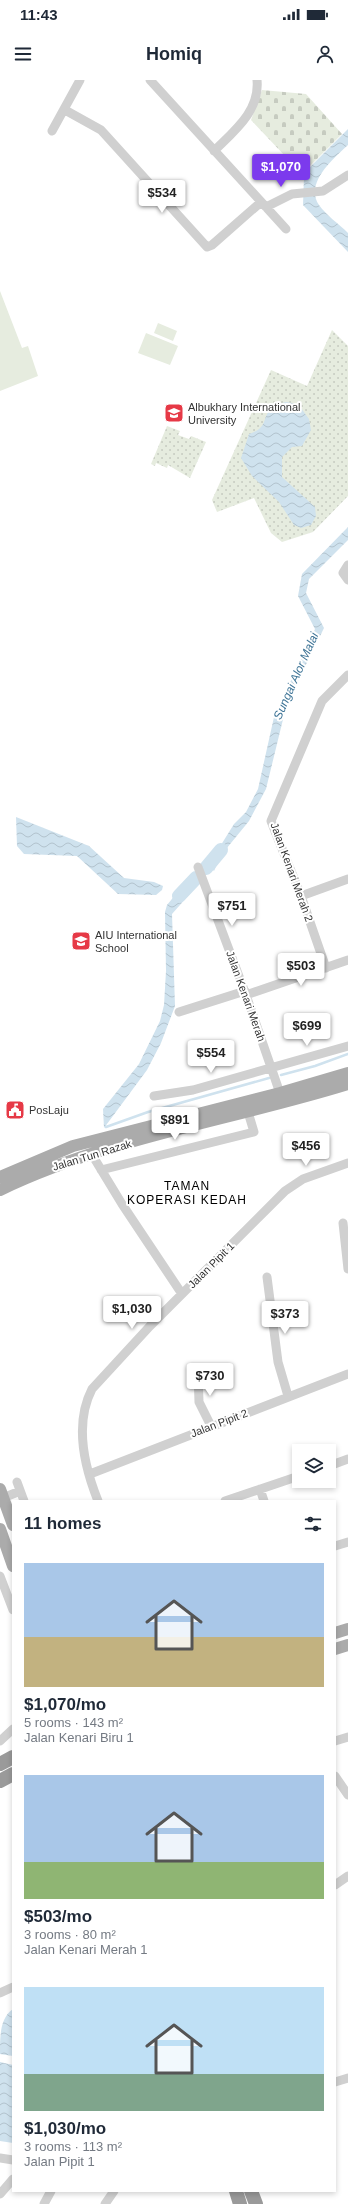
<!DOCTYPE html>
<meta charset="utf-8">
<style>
body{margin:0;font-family:Arial,sans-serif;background:#f6f6f7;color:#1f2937;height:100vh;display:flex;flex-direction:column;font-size:15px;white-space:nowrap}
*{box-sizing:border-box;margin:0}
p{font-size:13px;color:#747a83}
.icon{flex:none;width:22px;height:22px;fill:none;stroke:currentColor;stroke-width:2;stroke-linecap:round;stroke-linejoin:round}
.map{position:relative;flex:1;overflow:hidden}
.sheet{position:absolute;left:12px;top:1420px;width:324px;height:692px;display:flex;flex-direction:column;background:#fff;border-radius:0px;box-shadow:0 2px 6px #0003}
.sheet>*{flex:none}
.tools{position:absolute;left:292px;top:1364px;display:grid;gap:8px}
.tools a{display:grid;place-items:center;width:44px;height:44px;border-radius:0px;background:#fff;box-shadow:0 2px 6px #0003;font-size:20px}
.price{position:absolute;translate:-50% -34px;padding:0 9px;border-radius:4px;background:#fff;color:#222;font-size:13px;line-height:26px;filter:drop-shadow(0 1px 2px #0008)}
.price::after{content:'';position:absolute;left:50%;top:24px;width:12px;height:9px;margin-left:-6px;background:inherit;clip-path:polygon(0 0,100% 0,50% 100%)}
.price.active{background:#7c3aed;color:#fff}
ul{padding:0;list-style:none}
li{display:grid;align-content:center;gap:8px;height:212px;padding:0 12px}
li span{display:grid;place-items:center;height:124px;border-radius:0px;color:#555}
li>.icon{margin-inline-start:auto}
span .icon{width:72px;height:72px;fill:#fffc;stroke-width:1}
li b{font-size:17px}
h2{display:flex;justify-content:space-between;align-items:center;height:48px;padding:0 12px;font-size:17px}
.status{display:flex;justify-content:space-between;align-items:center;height:28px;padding:0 20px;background:#fff;direction:ltr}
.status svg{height:11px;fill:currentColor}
header{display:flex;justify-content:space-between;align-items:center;height:52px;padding:0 12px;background:#fff;font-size:18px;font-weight:700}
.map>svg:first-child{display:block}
.grass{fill:#e6ecdf}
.cemetery{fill:url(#cemetery-stones)}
.park{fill:url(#park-dots)}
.water{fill:url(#water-waves)}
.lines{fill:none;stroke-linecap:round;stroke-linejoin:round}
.stream{stroke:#cfe2ee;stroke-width:2.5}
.river{stroke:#cfe2ee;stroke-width:14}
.minor{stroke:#d0d0d0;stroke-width:9}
.major{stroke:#ababab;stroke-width:12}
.highway{stroke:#9a9a9a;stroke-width:14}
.labels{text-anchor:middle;stroke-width:4;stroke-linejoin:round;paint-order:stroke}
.poi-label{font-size:11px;fill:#333;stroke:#fff;text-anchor:start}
.street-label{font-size:11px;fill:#333;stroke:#fff}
.water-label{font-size:12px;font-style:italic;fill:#3f7597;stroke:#fff}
.neighbourhood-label{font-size:12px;letter-spacing:1px;fill:#000;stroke:#fff}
</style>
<div class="status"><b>11:43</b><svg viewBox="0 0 49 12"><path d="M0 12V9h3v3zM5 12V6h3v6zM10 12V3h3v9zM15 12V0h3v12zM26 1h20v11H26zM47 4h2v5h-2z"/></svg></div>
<header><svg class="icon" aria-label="menu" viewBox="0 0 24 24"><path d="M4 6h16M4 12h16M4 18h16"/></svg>Homiq<svg class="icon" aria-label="person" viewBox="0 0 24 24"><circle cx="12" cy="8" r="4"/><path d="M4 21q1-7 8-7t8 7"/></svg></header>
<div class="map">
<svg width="348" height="2124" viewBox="0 0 348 2124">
<defs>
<pattern id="cemetery-stones" width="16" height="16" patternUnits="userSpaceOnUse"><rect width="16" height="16" fill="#e6ecdf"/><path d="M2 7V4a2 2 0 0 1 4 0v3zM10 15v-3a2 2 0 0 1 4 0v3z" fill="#c6cbc0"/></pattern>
<pattern id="park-dots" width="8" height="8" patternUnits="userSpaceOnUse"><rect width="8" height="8" fill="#e6ecdf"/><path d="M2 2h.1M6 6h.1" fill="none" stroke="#c6cbc0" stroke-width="1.8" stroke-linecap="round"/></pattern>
<pattern id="water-waves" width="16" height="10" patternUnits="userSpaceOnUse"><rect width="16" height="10" fill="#cfe2ee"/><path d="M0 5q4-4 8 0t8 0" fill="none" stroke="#b2c2cd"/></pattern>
</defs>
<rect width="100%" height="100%" fill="#fff"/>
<path class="grass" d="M0 211 22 268 28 266 38 296 0 311Z
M158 243 177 251 173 261 154 253Z
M146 253 178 266 170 285 138 273Z"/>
<path class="cemetery" d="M262 10 306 14 342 54 309 87 304 96 251 40Z"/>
<path class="park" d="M332 250 348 266V416L313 452 282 462 271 453 254 418 217 432 212 420 271 290 307 306Z
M167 346 180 351 178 355 189 359 191 356 206 362 190 398 168 385 167 388 156 383 155 386 151 384Z"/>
<path class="water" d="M348 49V65C334 78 304 103 319 125 326 135 339 144 348 153V172L303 125 304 96 306 91Z
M286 322 298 324 309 339 311 350 302 366 292 367 282 377V397L315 427 316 436 311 445 301 448 294 445 279 422 252 396 241 378 249 354C275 346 255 329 286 322Z
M348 447V460L309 499 306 513 324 548 287 623 266 709 249 741 222 774 214 791 206 782 216 773 234 744 246 732 258 709 274 637 315 549 298 516 302 494Z
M16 737 89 766 124 798 154 802 163 806 162 810 156 815 118 814 77 776 24 774 17 766Z
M189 798 195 808 172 834 175 926 161 963 147 990 104 1048 103 1029 139 984 160 941 164 925 166 891 165 832 167 825Z
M13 1929V1976L0 1974C0 1955 0 1938 13 1929Z
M0 1982 13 1985V2063L0 2061Z"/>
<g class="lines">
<path class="stream" d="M281 995 315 986 348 974
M106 1047 148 1032 269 998"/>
<path class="river" d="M206 788 221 770
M179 816 196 798"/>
<path class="minor" d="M150 0 286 149
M65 30 101 50 207 167 212 165 261 122
M52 51 80 0
M214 71C234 51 260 31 257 0
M266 127 292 114 323 111 348 95
M348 485 343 493 348 500
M198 787 246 915 282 1019
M301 816 348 799
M326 888 301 816 271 741 322 621 348 595
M246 915 348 880
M179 932 245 911
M154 1016 193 1010 348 966
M91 1073 122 1124 182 1214
M101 1090 254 1052 248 1032
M343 1143 348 1189
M267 1197 278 1282 288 1316
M198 1291 199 1322 211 1346
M329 1386 348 1379
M90 1394 348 1294
M17 1402 24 1421
M260 1409 264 1421
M3 1418 20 1411
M98 1421C84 1386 74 1344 92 1309L150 1246 285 1111 303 1099 348 1083
M225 1421 299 1396
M335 1466 348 1462
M0 1496 13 1530
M0 1661 13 1649
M335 1661 348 1657
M335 1696 348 1715
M335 1805 348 1796
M0 1913 13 1907
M335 2002 348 1998
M0 2078 13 2080
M0 2114 13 2099
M44 2124 51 2111
M105 2124 114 2111"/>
<path class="major" d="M0 1097 73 1066 280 1013 348 993
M0 1110C110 1057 232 1040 348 1004
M0 1409 13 1445
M0 1449 13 1486
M335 1553 348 1549
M335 1569 348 1565"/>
<path class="highway" d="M0 1684 13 1677
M0 1701 13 1694
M236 2111 240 2124
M251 2111 256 2124"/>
</g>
<defs>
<symbol id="university-square" viewBox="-11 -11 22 22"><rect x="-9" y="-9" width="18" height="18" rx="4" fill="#e63946" stroke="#fff"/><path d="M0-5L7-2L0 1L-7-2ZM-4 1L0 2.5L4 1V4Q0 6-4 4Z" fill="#fff"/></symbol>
<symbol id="school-square" viewBox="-11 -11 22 22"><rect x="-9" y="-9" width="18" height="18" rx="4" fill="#e63946" stroke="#fff"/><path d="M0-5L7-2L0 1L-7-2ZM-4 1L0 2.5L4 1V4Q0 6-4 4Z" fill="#fff"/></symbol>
<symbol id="civic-square" viewBox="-11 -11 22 22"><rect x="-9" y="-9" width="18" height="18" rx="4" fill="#e63946" stroke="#fff"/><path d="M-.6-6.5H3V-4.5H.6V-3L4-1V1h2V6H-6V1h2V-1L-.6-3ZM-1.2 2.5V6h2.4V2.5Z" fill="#fff"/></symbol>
</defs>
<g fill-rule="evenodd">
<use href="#university-square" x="163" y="322" width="22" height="22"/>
<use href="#school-square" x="70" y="850" width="22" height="22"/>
<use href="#civic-square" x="4" y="1019" width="22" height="22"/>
</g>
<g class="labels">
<g class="poi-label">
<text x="188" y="331">Albukhary International<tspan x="188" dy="13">University</tspan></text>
<text x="95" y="859">AIU International<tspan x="95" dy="13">School</tspan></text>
<text x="29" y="1034">PosLaju</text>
</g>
<g class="street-label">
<text transform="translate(292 792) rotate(70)" y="4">Jalan Kenari Merah 2</text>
<text transform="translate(246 916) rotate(70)" y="4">Jalan Kenari Merah</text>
<text transform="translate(92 1075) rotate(-17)" y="4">Jalan Tun Razak</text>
<text transform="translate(211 1185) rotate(-45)" y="4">Jalan Pipit 1</text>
<text transform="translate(219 1343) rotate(-21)" y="4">Jalan Pipit 2</text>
</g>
<g class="water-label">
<text transform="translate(296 596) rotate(-66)" y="4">Sungai Alor Malai</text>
</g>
<g class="neighbourhood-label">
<text x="187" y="1110">TAMAN<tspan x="187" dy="14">KOPERASI KEDAH</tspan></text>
</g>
</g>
</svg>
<div class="tools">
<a><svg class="icon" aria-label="layers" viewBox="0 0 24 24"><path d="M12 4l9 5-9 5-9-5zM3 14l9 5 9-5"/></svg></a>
</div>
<b class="price active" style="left:281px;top:108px">$1,070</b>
<b class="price" style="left:162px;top:134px">$534</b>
<b class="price" style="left:232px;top:847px">$751</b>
<b class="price" style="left:301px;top:907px">$503</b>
<b class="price" style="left:307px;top:967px">$699</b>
<b class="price" style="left:211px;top:994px">$554</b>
<b class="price" style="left:175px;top:1061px">$891</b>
<b class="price" style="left:306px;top:1087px">$456</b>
<b class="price" style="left:132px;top:1250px">$1,030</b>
<b class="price" style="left:285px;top:1255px">$373</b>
<b class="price" style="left:210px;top:1317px">$730</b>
<section class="sheet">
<h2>11 homes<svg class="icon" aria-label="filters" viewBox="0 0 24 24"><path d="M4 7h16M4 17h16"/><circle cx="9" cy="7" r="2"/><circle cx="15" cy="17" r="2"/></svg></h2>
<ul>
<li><span style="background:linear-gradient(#a9c7e8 60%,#c2b280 0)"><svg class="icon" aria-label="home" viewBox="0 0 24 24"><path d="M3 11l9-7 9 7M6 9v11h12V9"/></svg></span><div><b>$1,070/mo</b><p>5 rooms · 143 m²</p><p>Jalan Kenari Biru 1</p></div></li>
<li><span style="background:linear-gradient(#a9c7e8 70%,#8fb573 0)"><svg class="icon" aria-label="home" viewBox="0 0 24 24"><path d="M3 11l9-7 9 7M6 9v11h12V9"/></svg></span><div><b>$503/mo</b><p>3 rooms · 80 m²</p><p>Jalan Kenari Merah 1</p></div></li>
<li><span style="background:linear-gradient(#bfe0f5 70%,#7fa58c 0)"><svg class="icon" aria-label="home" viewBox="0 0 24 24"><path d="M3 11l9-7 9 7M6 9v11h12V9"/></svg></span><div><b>$1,030/mo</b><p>3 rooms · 113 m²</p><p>Jalan Pipit 1</p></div></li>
</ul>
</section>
</div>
